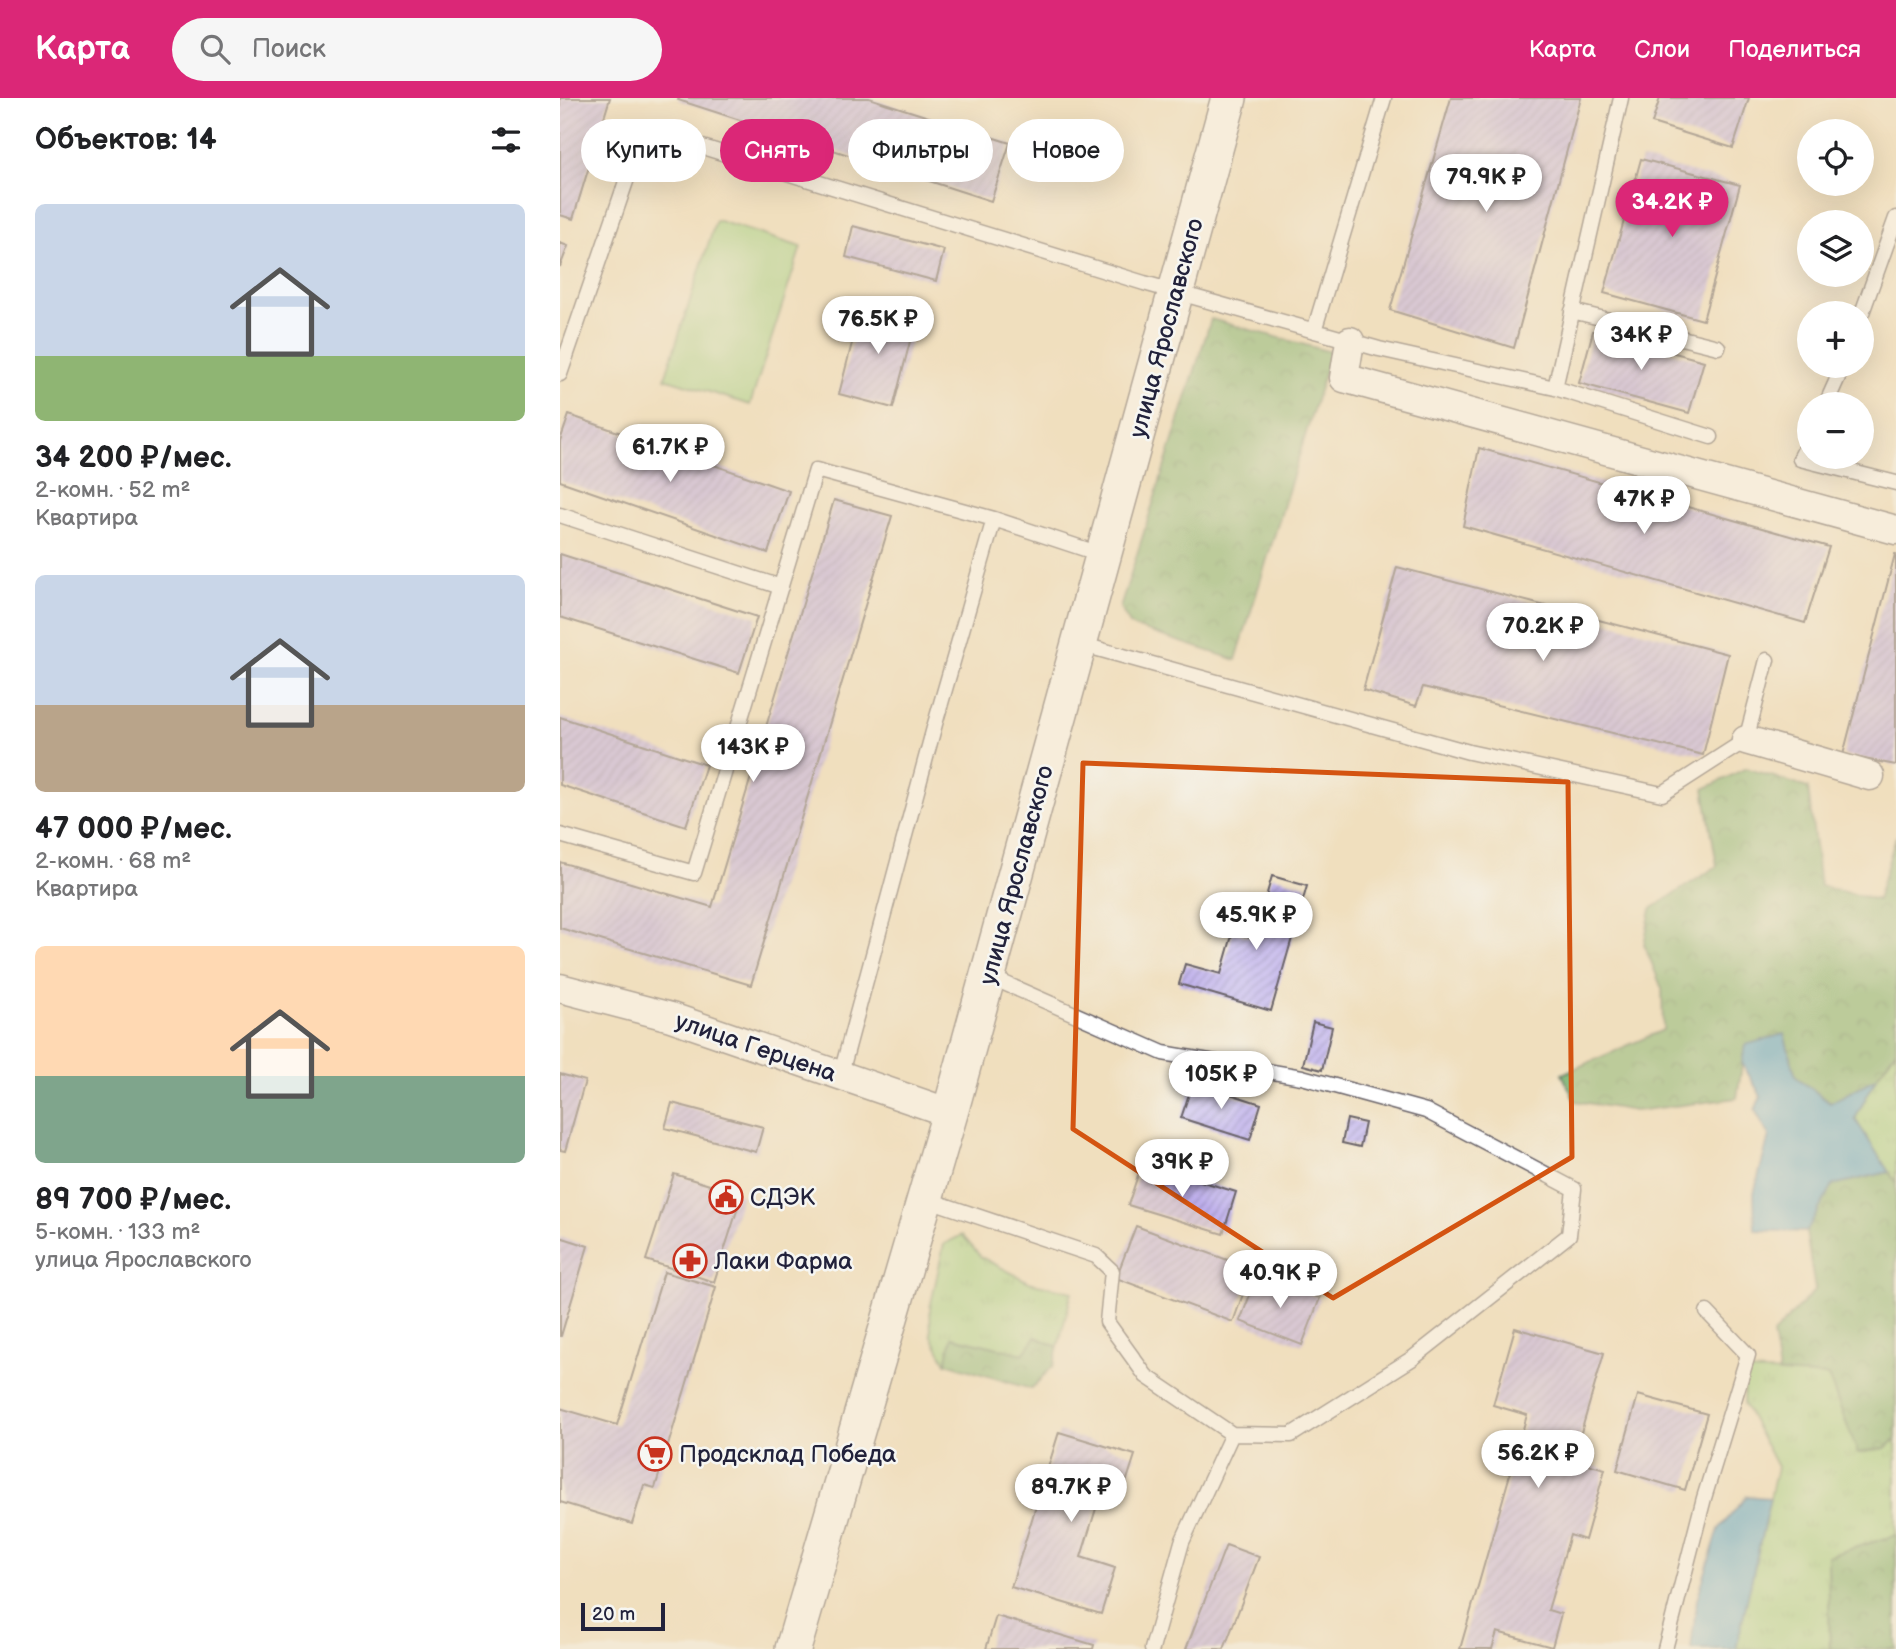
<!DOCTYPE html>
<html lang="ru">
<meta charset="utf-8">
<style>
body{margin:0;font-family:"Balsamiq Sans",sans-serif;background:#f6f6f6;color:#202124;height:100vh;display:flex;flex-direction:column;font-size:26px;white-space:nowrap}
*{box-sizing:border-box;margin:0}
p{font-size:23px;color:#757577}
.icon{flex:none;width:38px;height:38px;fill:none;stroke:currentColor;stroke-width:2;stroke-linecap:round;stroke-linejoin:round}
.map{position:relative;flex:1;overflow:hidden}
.panel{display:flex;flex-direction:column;background:#fff;width:560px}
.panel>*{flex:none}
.guide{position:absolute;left:21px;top:21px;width:665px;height:63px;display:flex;gap:14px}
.buttons{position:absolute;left:1237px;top:21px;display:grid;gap:14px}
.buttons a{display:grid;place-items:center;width:77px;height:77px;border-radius:50%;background:#fff;box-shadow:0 7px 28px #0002;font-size:35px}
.scale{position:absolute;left:21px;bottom:18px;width:84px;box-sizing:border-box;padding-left:7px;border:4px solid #22223b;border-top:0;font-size:19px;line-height:24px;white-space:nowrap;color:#22223b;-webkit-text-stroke:5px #f6f6f2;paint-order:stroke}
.price{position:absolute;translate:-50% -60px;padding:0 16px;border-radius:24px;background:#fff;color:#222;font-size:23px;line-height:46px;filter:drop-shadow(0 2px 4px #0008)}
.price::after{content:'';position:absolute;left:50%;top:42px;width:21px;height:16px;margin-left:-10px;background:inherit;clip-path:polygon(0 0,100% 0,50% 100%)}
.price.active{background:#db2777;color:#fff}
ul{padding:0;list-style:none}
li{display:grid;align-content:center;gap:14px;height:371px;padding:0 35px}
li span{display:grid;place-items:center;height:217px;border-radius:10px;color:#555}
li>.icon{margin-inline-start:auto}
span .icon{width:126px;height:126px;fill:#fffc;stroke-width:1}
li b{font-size:30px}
h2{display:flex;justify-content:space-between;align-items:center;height:84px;padding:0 35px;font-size:30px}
.tag{padding:0 24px;border-radius:32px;background:#fff;box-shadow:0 7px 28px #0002;font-size:24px;line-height:63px}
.tag.active{background:#db2777;color:#fff}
header{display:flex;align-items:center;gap:42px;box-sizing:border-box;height:98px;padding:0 35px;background:#db2777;color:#fff}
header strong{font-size:33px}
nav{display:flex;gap:38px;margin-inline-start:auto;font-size:24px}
.search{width:490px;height:63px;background:#f6f6f6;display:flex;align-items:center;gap:18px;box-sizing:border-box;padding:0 24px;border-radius:38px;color:#757577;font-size:26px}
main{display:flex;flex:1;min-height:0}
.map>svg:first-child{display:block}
.grass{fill:url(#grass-tufts);stroke:#5e7a5e;stroke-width:2}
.forest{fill:url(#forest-crowns);stroke:#4f6a56;stroke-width:2}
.pitch{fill:#9bd182;stroke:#5e7a5e;stroke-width:2}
.water{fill:#55a6cf;stroke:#3c6485;stroke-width:2}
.building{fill:url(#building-hatch)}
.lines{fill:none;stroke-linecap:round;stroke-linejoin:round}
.service-casing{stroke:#6a6469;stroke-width:17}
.minor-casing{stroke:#6a6469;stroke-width:31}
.tertiary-casing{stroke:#6a6469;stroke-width:38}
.service{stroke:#fff;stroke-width:14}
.minor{stroke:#fff;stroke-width:28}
.tertiary{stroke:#fff;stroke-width:35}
.marked{fill:none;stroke:#d45411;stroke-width:5;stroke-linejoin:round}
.labels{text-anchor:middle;stroke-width:5;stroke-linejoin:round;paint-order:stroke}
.street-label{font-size:24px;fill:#22223b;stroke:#f6f6f2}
.poi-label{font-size:24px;fill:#22223b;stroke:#f6f6f2;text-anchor:start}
</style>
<header>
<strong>Карта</strong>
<div class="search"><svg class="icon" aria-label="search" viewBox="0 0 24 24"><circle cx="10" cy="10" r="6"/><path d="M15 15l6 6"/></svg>Поиск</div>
<nav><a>Карта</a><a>Слои</a><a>Поделиться</a></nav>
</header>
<main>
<section class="panel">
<h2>Объектов: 14<svg class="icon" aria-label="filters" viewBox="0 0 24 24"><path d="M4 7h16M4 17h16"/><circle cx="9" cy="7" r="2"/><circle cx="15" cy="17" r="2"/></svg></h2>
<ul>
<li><span style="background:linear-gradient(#c9d6e8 70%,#8fb573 0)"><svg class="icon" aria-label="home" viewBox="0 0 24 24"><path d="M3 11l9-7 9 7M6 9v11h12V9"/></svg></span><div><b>34 200 ₽/мес.</b><p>2-комн. · 52 m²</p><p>Квартира</p></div></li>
<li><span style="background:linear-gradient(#c9d6e8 60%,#b9a48a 0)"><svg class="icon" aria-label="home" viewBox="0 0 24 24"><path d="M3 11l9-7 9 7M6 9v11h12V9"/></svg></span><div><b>47 000 ₽/мес.</b><p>2-комн. · 68 m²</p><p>Квартира</p></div></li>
<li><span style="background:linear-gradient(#ffd9b3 60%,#7fa58c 0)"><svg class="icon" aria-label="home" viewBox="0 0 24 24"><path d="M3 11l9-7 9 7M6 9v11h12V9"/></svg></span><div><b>89 700 ₽/мес.</b><p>5-комн. · 133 m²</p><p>улица Ярославского</p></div></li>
</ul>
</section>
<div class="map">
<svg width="1336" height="1551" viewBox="0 0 1336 1551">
<defs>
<pattern id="grass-tufts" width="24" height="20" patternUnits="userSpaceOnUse" patternTransform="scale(1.75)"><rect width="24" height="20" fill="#9bd182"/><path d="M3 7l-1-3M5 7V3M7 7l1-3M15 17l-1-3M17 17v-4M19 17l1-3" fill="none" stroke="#85b371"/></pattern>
<pattern id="forest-crowns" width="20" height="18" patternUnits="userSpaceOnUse" patternTransform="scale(1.75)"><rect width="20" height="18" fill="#7cb370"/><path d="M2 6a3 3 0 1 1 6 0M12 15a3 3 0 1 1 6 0" fill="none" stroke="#65915d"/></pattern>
<pattern id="building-hatch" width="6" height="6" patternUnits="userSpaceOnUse" patternTransform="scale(1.75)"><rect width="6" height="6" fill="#bcacec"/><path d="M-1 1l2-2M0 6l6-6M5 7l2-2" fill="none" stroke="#988cc0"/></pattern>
</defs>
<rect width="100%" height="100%" fill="#f6f6f2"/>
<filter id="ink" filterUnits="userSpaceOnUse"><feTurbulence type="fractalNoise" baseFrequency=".0143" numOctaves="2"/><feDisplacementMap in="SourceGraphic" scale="14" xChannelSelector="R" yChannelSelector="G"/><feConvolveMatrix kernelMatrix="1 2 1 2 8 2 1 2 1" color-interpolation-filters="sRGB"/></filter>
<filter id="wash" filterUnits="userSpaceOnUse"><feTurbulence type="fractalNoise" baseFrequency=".00686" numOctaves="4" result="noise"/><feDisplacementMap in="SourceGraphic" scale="28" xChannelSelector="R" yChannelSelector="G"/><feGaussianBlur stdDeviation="1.57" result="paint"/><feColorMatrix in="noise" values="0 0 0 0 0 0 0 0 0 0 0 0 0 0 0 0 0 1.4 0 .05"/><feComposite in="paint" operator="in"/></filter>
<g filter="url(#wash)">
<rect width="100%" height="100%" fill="#f0dfbe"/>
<path class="grass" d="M1336 952V1085L1295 1021 1316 980Z
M402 1137 421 1159 469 1184 512 1194 498 1249 476 1239 463 1256 393 1239 386 1265 371 1237 370 1210 384 1146Z
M1184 1273 1268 1277 1298 1355 1325 1350 1336 1341V1437L1268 1458 1270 1551H1176L1217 1369 1184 1306Z"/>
<path class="forest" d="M651 221 771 254 676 562 571 528 560 510Z
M1186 670 1248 690 1260 788 1317 802 1336 738V952L1316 980 1271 1005 1236 979 1224 936 1185 948 1177 1000 1075 1013 1015 1003 1002 976 1103 932 1102 891 1084 846 1091 811 1157 768 1144 691Z
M1329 1074 1336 1085V1341L1325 1350 1298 1355 1268 1278 1219 1275 1213 1236 1255 1192 1246 1134 1273 1086Z
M392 1239 463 1256 476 1239 498 1249 493 1268 471 1291 386 1265Z
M1336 1437V1551H1270L1268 1458Z"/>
<path class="pitch" d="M156 122 241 149 190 307 105 280Z"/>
<path class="water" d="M1224 936 1236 979 1270 1005 1316 980 1295 1021 1329 1074 1273 1087 1246 1134 1195 1132 1194 1095 1209 1038 1195 1012 1201 998 1182 965 1185 947Z
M1187 1398 1210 1400 1176 1551H1131L1137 1501 1159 1431Z"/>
<g id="blocks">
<path class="building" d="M0 0H50L13 121 0 117Z
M119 0H309L450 45 431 103 118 2Z
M891 0H1021L954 250 830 212Z
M1100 0H1189L1173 50 1092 25Z
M1081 61 1180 87 1143 222 1044 195Z
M293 128 384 152 376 183 286 159Z
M0 145 8 148 0 169Z
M302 206 356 220 333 310 279 296Z
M1033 233 1144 263 1129 315 1019 285Z
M9 317 229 393 208 455 0 383V343Z
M919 350 1269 449 1245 525 903 428Z
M274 402 332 418 191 887 0 830V764L152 809Z
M0 456 197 519 179 575 0 519Z
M1335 456H1336V667L1283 657Z
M837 469 1168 556 1143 657 863 589 856 608 803 592Z
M0 619 146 667 126 728 0 687Z
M712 778 747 788 711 913 619 886 625 866 661 876 673 834 694 840Z
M753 924 772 929 762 972 743 967Z
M0 976 25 983 5 1053 0 1052Z
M633 984 701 1006 690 1042 621 1020Z
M112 1005 203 1029 196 1054 105 1030Z
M787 1021 805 1025 800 1049 782 1045Z
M582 1065 676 1094 663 1136 568 1107Z
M114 1076 182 1097 154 1184 86 1162Z
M576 1128 692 1171 673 1224 556 1180Z
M0 1139 28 1148 1 1238H0Z
M104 1174 156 1189 95 1390 84 1387 72 1426 0 1404V1310L57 1327Z
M698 1176 760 1200 742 1247 680 1223Z
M955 1230 1044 1255 1013 1362 1045 1371 1025 1442 1010 1437 988 1512 1001 1516 992 1549 937 1534 932 1551H900L967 1317 933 1307Z
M1078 1297 1147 1316 1125 1392 1057 1372Z
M499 1334 575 1357 563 1394 543 1388 521 1459 555 1470 541 1516 451 1489Z
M666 1447 699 1459 664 1551H626Z
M436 1518 534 1547 533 1551H426Z"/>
</g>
</g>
<g filter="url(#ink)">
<use href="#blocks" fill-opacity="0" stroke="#6a6469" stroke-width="2"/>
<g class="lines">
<defs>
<path id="service" d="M1012 213 1158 249
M1302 215 1336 120
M754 233 824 0
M0 276 84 31 584 185 819 251 995 290 1151 339
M995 290 1061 0
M1266 306 1283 268
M1250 341 1240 361 1336 385
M0 417 221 489
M520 546 909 654 1102 696 1186 642 1207 562
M0 737 134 775 256 372 434 421
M428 878 603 955 742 979 866 1013 1014 1091 1009 1137 853 1260 731 1337 672 1336 622 1444 592 1551
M280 979 375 626 434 421 543 457
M366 1101 536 1158 552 1173 547 1224 586 1278 672 1336
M1105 1551 1144 1400 1188 1257 1147 1214"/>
<path id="minor" d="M790 243 784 280 1336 432
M1186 642 1310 678
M0 890 111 919 390 1015"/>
<path id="tertiary" d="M233 1551 390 1015 669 0"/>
</defs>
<use href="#service" class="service-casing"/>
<use href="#minor" class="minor-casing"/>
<use href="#tertiary" class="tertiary-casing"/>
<use href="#service" class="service"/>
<use href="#minor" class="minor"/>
<use href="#tertiary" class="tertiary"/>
</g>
</g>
<path d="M0 0H1336V1551H0ZM523 665 1008 684 1012 1059 773 1200 513 1031Z" fill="#f0dfbe" fill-opacity=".55" fill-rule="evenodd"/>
<path class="marked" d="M523 665 1008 684 1012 1059 773 1200 513 1031Z"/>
<defs>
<symbol id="civic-ring" viewBox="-11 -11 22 22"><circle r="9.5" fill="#f6f6f2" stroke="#c8321e" stroke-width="1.5"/><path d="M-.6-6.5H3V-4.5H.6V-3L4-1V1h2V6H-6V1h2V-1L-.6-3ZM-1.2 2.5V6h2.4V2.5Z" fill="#c8321e"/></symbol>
<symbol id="pharmacy-ring" viewBox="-11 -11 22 22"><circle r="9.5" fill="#f6f6f2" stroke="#c8321e" stroke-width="1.5"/><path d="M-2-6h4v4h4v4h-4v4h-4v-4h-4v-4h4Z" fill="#c8321e"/></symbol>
<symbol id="supermarket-ring" viewBox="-11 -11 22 22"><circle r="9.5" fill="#f6f6f2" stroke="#c8321e" stroke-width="1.5"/><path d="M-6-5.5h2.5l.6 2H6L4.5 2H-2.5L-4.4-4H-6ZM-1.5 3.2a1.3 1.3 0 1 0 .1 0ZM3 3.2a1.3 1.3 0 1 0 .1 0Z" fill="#c8321e"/></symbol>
</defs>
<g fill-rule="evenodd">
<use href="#civic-ring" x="147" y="1080" width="38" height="38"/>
<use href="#pharmacy-ring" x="111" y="1144" width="38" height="38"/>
<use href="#supermarket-ring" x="76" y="1337" width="38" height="38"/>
</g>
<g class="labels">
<g class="street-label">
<text transform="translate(606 230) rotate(-75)" y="8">улица Ярославского</text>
<text transform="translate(456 777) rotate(-75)" y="8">улица Ярославского</text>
<text transform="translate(196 949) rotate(19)" y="8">улица Герцена</text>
</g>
<g class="poi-label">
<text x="190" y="1107">СДЭК</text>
<text x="154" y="1171">Лаки Фарма</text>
<text x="119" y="1364">Продсклад Победа</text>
</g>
</g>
</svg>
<div class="buttons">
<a><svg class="icon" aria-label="locate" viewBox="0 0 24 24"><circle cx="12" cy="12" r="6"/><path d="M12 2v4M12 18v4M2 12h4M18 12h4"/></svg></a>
<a><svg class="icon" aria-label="layers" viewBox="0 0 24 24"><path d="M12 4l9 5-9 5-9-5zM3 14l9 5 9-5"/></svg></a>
<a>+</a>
<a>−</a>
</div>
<div class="scale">20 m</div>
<b class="price" style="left:926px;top:116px">79.9K ₽</b>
<b class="price active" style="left:1112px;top:141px">34.2K ₽</b>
<b class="price" style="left:318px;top:258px">76.5K ₽</b>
<b class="price" style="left:1081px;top:274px">34K ₽</b>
<b class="price" style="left:110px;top:386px">61.7K ₽</b>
<b class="price" style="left:1084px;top:438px">47K ₽</b>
<b class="price" style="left:983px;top:565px">70.2K ₽</b>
<b class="price" style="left:193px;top:686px">143K ₽</b>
<b class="price" style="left:696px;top:854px">45.9K ₽</b>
<b class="price" style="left:661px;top:1013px">105K ₽</b>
<b class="price" style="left:622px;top:1101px">39K ₽</b>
<b class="price" style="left:720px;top:1212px">40.9K ₽</b>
<b class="price" style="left:978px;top:1392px">56.2K ₽</b>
<b class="price" style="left:511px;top:1426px">89.7K ₽</b>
<div class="guide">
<a class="tag">Купить</a>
<a class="tag active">Снять</a>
<a class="tag">Фильтры</a>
<a class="tag">Новое</a>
</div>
</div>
</main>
